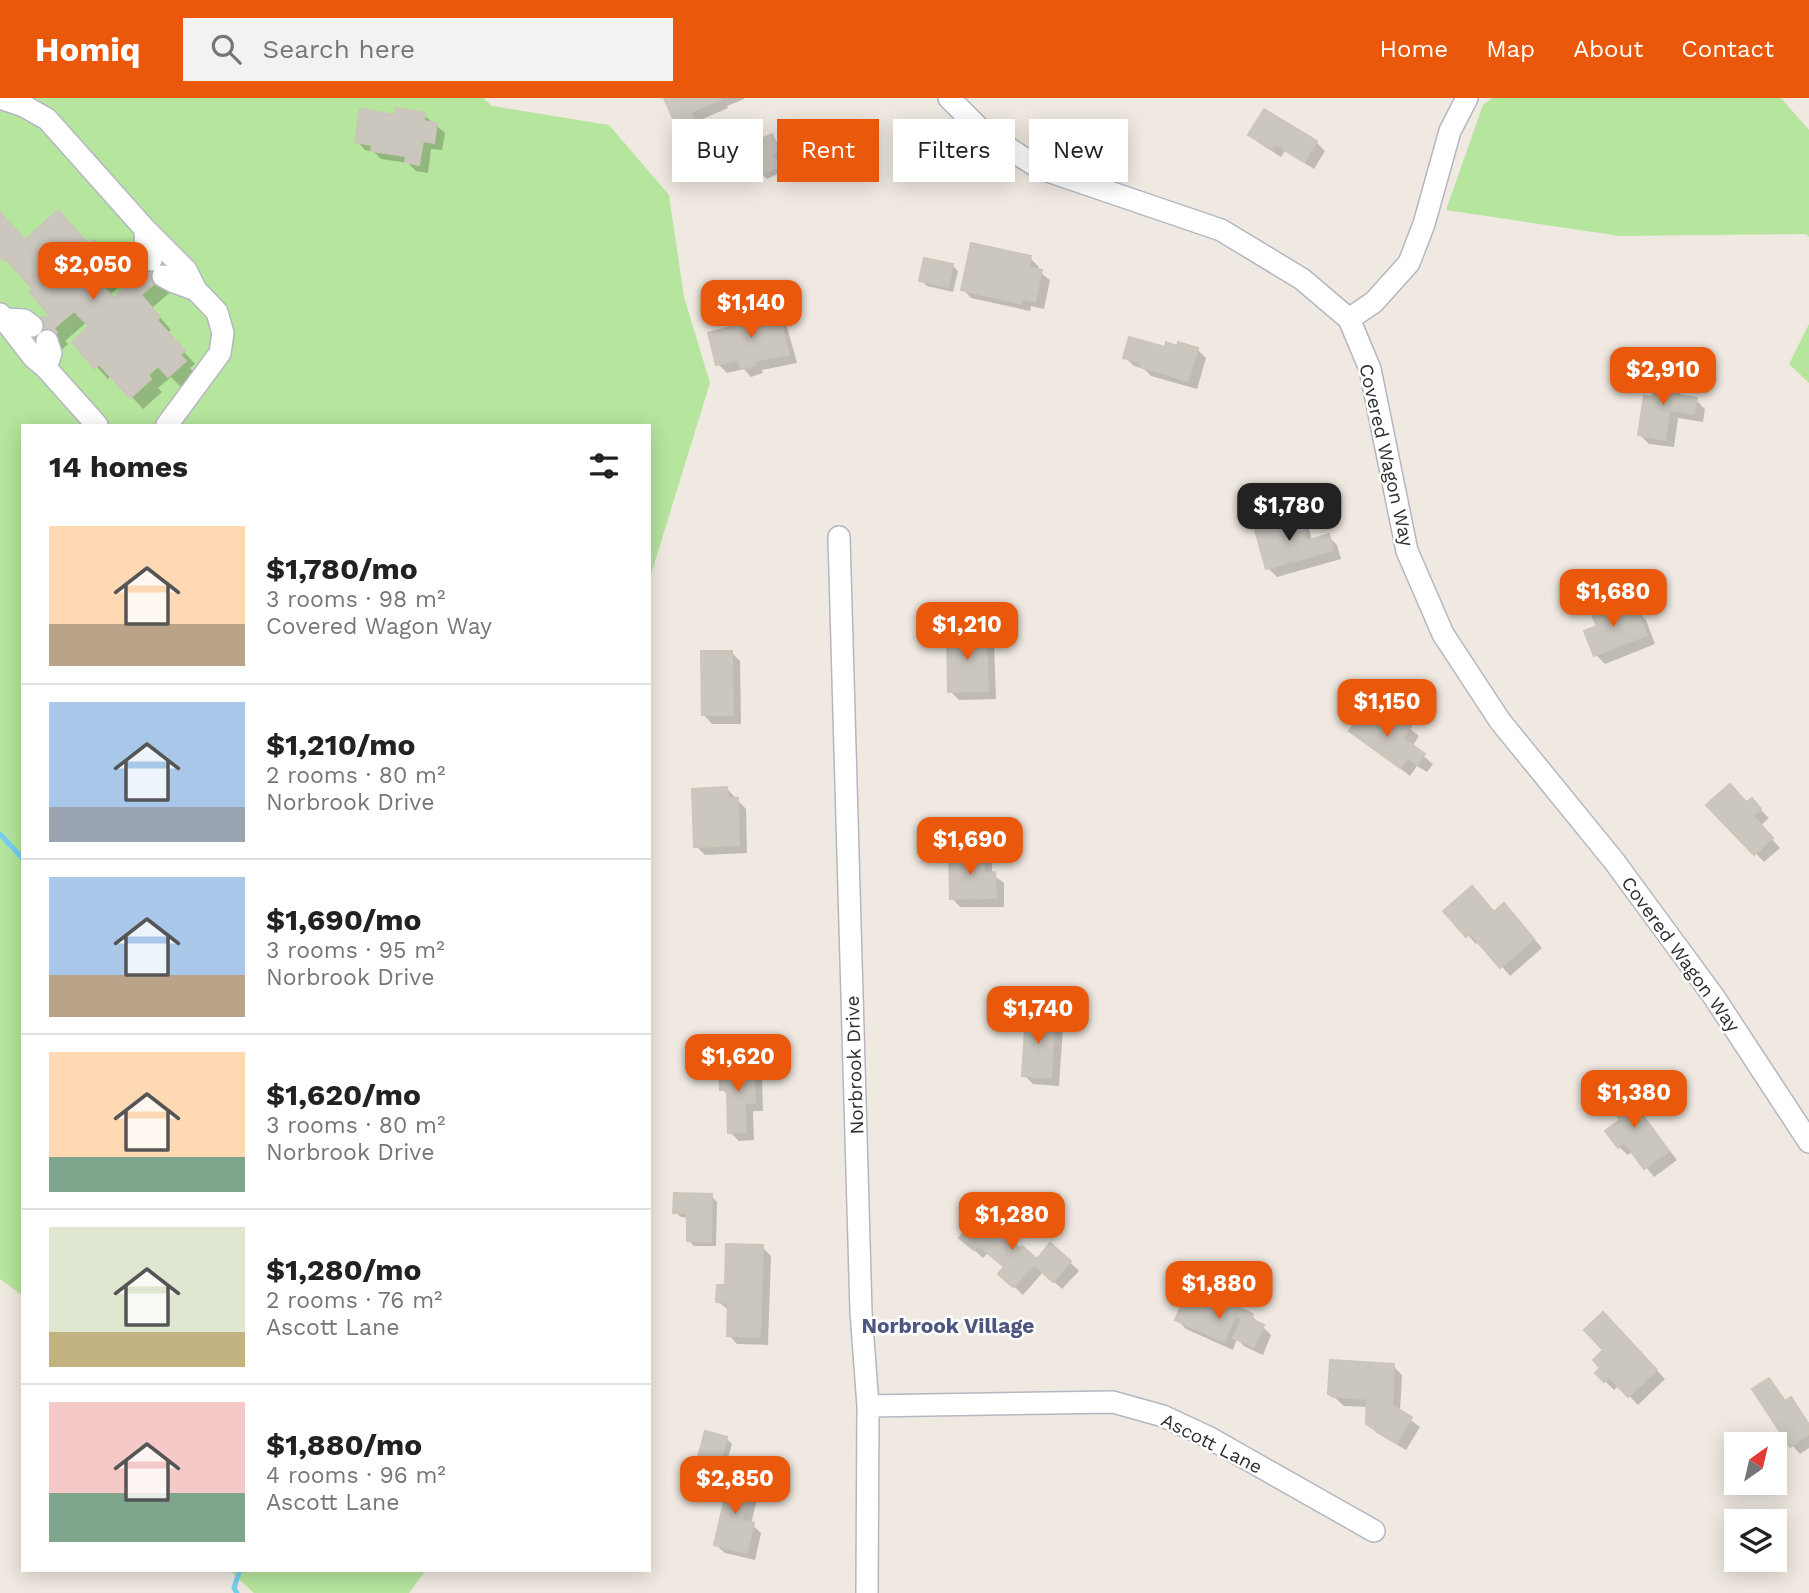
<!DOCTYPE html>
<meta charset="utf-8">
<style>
body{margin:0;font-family:"Work Sans",sans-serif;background:#f2f2f2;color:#222;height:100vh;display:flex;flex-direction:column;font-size:26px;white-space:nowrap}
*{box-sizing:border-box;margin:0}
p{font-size:23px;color:#767676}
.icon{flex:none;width:38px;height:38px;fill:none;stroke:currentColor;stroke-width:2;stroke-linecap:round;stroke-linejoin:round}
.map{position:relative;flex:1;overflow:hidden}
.panel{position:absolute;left:21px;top:326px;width:630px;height:1148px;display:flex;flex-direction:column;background:#fff;border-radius:0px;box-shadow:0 4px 18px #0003}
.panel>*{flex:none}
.top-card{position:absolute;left:672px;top:21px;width:665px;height:63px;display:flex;gap:14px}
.needle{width:46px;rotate:34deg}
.fabs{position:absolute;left:1724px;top:1334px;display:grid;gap:14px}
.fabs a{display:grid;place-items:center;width:63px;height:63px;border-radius:0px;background:#fff;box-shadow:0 4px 18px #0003;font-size:35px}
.price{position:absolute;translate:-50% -60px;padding:0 16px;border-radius:14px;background:#ea580c;color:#fff;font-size:23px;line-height:46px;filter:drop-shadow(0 2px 4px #0008)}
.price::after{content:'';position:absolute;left:50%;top:42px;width:21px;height:16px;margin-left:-10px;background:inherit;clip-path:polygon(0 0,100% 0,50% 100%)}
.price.selected{background:#222;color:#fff}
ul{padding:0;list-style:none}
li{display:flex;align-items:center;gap:21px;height:175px;padding:0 28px}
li+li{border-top:2px solid #e0e0e0}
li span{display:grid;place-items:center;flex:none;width:196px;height:140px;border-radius:0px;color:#555}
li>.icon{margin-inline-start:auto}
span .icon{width:84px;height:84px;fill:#fffc;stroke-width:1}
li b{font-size:30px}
h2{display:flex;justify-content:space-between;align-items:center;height:84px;padding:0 28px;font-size:30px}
.pill{padding:0 24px;border-radius:0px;background:#fff;box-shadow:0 4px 18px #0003;font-size:24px;line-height:63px}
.pill.selected{background:#ea580c;color:#fff}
header{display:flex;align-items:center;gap:42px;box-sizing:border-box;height:98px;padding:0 35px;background:#ea580c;color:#fff}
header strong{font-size:33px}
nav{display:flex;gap:38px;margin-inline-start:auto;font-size:24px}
.search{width:490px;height:63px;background:#f2f2f2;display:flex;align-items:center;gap:18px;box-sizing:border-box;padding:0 24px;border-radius:0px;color:#767676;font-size:26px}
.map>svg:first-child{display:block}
.green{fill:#b6e59e}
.shadow{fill:#0003}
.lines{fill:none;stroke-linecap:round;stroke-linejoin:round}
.stream{stroke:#75cff0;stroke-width:5}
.building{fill:#cbc7bf;stroke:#cbc5ba;stroke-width:2}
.minor-casing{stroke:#b4b7c1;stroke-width:24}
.minor{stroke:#fff;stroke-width:21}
.labels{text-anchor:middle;stroke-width:5;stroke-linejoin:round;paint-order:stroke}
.street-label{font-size:19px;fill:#2e2e2e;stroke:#fff}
.neighbourhood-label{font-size:21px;font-weight:bold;fill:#4d5680;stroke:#fff}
</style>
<header>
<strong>Homiq</strong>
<div class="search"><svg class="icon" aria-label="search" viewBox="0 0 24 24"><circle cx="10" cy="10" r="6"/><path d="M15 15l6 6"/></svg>Search here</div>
<nav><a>Home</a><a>Map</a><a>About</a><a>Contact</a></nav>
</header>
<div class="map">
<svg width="1809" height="1495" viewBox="0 0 1809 1495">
<rect width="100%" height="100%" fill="#efe9e1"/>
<path class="green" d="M0 0H483L492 8 609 27 669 97 684 199 710 285 649 483V327H23V1198L0 1181Z
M1492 0H1781L1809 32V139L1806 136 1620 138 1446 112 1483 7Z
M1809 226V285L1789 266Z
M229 1472H426L409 1495H254Z"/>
<path class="shadow" d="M665 0H744V1L727 8 728 10 698 23 702 31 687 37 678 29Z
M424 17 445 35 442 52 431 51 428 75 416 73 408 65 381 61 374 54 365 52 357 43 397 19Z
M1250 36 1316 44 1325 53 1314 71 1285 53 1281 59 1259 45Z
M771 39 777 44 784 59 776 63 782 74 767 81 762 76Z
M26 143 90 149 106 157 127 181 110 197 115 202 148 172 182 184 152 210 171 232 167 235 195 266 190 270 196 276 181 289 171 279 158 290 162 294 143 311 112 277 108 281 74 244 91 229 87 224 65 243 68 246 52 261 47 223 52 218 35 191 0 154Z
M1030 160 1039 169 1038 173 1050 182 1044 211 1031 208 1030 213 971 200 963 191Z
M952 167 958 173 953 194 927 188 921 182Z
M776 209 784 218 797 265 762 272 763 275 751 279 744 271 727 275 718 266 755 224 762 222Z
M1179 250 1197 251 1206 260 1197 291 1151 278 1144 271 1134 268 1125 259Z
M1673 276 1682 285 1680 299 1696 302 1705 311 1703 324 1678 320 1674 349 1649 346 1640 337Z
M1300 421 1309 430 1312 443 1328 438 1337 447 1341 461 1277 479 1268 470Z
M1609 504 1618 513 1620 520 1637 513 1646 522 1655 546 1605 566 1596 557 1599 529Z
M985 537 994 545 996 601 959 602 950 593Z
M731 554 740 563 741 626H712L704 617Z
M1398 621 1419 638 1412 649 1433 666 1427 674 1417 668 1410 678 1351 633 1389 632Z
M727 691 746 711 747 755 705 757 696 748Z
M1709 707 1760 711 1769 720 1760 728 1780 750 1764 764Z
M983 756 992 765V776L1004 785V809H960L952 800Z
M1446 813 1513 816 1542 850 1510 878 1480 843 1476 846Z
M1054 919 1063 928 1059 988 1033 986 1024 977Z
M754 970 762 979 763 1013H753L754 1042 739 1043 730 1034 729 998 722 991Z
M1622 991 1677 1062 1654 1079 1633 1053 1628 1057 1619 1049 1622 1023Z
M711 1098 717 1104 716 1148H694L688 1142 689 1120 681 1119 675 1114Z
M997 1126 1005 1135 1003 1138 1020 1153 1037 1163 1070 1164 1079 1173 1062 1191 1043 1174 1023 1197 1009 1184 1006 1170 988 1155 983 1160 970 1148Z
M762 1149 771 1158 768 1247 737 1246 729 1237V1212L718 1204 727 1189Z
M1220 1215 1252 1218 1271 1237 1263 1257 1244 1248 1237 1241 1233 1252 1186 1231 1177 1222Z
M1603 1217 1665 1281 1638 1307 1619 1287 1614 1292 1597 1275 1602 1270 1606 1252Z
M1393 1268 1402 1277 1400 1314 1420 1329 1406 1352 1377 1335 1368 1326 1369 1309 1344 1308 1330 1295Z
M1769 1282 1787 1304 1790 1302 1799 1310 1809 1325V1350L1800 1356 1792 1347Z
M726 1340 732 1346 724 1373 704 1368 699 1362Z
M751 1380 760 1389 751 1426 761 1435 755 1462 725 1455 716 1447Z"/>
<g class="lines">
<path class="stream" d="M0 736 23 761
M237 1495 234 1490 240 1472"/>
</g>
<path class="building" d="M664 0H720L721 1 691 14 694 22 677 30Z
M396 10 425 15 424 23 437 25 434 45 423 43 419 67 405 64 406 58 371 53 372 47 355 44 360 11 395 17Z
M1264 11 1317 43 1304 64 1275 46 1272 51 1248 37Z
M772 36 779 53 772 57 777 69 760 77 747 48Z
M58 112 89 147 94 142 117 168 99 184 114 200 146 172 143 169 158 156 171 171 141 197 160 219 157 222 185 253 180 257 186 263 168 279 158 268 148 277 151 281 130 300 99 266 95 271 72 244 89 228 74 213 54 230 57 234 39 250 25 235 43 218 46 221 50 218 29 193 33 191 6 161 4 163 0 159V114L25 142Z
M971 145 1031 158 1029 169 1042 172 1035 203 1023 201 1021 206 961 192Z
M924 160 953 166 948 189 919 183Z
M776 207 789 257 754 263 755 267 741 271 738 262 716 267 708 235 739 227 738 224 753 220 754 223 760 221 757 213Z
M1129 239 1165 249 1166 244 1177 248 1178 244 1198 250 1188 283 1140 269 1142 265 1123 260Z
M1657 271 1674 274 1671 296 1697 300 1694 316 1670 312 1665 342 1638 337 1644 298 1653 299Z
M1300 419 1307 443 1329 436 1333 452 1266 471 1255 432Z
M1609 502 1616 519 1637 511 1647 537 1594 558 1584 533 1597 528 1589 510Z
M947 535H986L988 593 948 594Z
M701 553H732L733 617H702Z
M1364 612 1389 630 1398 618 1411 628 1403 640 1425 656 1417 667 1408 660 1400 670 1349 633Z
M1730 686 1746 704 1752 700 1761 711 1753 718 1773 740 1754 757 1706 707Z
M727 689 728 700H738L739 747 694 749 692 691Z
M984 754V775L995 774 996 800 950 801 949 755Z
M1472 788 1494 814 1504 805 1534 841 1500 870 1470 835 1466 839 1443 813Z
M1026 915 1055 918 1051 980 1022 978Z
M719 968H754L755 1005H745L746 1034 728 1035 727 992H720Z
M1622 989 1669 1053 1644 1071 1624 1044 1618 1050 1605 1033 1620 1022 1605 1001Z
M674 1095 712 1096 711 1144 687 1143V1115H673Z
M984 1112 998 1125 995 1128 1020 1151 1022 1148 1037 1161 1050 1145 1071 1163 1053 1184 1034 1167 1013 1189 998 1176 1004 1169 978 1147 974 1152 959 1140Z
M726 1146 763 1147 760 1239 727 1238 728 1205 716 1204 717 1187H725Z
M1186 1197 1219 1212 1224 1203 1253 1216 1251 1221 1264 1227 1254 1249 1233 1240 1242 1221 1236 1217 1224 1244 1175 1222Z
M1603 1214 1657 1272 1628 1299 1609 1279 1604 1284 1595 1275 1600 1270 1593 1262 1603 1252 1584 1232Z
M1330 1262 1394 1266 1392 1307 1412 1319 1397 1345 1366 1326 1367 1301 1334 1299 1328 1296Z
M1769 1280 1785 1303 1791 1299 1809 1327V1336L1790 1349 1752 1291Z
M705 1333 727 1339 719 1369 697 1363Z
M731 1374 752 1378 742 1422 754 1425 747 1455 714 1447Z"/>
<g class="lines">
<defs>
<path id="minor" d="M0 0 24 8 47 21 145 131 186 172 196 192 217 214 223 235 220 255 167 327
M949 0 982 33 1039 70 1221 132 1302 181 1349 221 1370 271 1407 453 1443 536 1500 623 1614 763 1714 899 1809 1044
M145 131 146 151 151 162
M163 178 174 184 196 192
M0 216 34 260 46 270 97 327
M4 221 24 222 32 228
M1349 221 1374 204 1409 165 1424 126 1450 33 1467 0
M46 270 51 255 47 243
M839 439 861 1214 868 1308 867 1495
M868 1308 1113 1304 1163 1318 1208 1339 1374 1433"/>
</defs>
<use href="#minor" class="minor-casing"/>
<use href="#minor" class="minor"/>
</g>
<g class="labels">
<g class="street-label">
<text transform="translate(1387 357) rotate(77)" y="7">Covered Wagon Way</text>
<text transform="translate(1681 856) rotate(54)" y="7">Covered Wagon Way</text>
<text transform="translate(854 967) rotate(-92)" y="7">Norbrook Drive</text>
<text transform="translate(1212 1345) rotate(27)" y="7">Ascott Lane</text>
</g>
<g class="neighbourhood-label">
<text x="948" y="1235">Norbrook Village</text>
</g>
</g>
</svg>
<div class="fabs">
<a><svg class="needle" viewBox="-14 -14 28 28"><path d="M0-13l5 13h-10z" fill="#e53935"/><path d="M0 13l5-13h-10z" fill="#767676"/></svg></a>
<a><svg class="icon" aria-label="layers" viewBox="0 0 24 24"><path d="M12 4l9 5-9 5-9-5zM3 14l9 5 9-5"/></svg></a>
</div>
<b class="price" style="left:93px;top:204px">$2,050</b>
<b class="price" style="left:751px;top:242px">$1,140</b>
<b class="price" style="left:1663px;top:309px">$2,910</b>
<b class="price selected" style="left:1289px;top:445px">$1,780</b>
<b class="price" style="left:1613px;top:531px">$1,680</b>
<b class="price" style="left:967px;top:564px">$1,210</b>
<b class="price" style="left:1387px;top:641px">$1,150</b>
<b class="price" style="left:970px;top:779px">$1,690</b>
<b class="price" style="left:1038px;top:948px">$1,740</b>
<b class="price" style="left:738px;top:996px">$1,620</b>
<b class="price" style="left:1634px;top:1032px">$1,380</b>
<b class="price" style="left:1012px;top:1154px">$1,280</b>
<b class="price" style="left:1219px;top:1223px">$1,880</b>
<b class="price" style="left:735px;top:1418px">$2,850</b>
<div class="top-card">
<a class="pill">Buy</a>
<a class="pill selected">Rent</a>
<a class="pill">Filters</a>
<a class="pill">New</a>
</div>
<section class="panel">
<h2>14 homes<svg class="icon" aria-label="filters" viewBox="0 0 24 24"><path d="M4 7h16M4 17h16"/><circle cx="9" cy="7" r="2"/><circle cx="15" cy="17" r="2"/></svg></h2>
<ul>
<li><span style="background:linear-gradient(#ffd9b3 70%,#b9a48a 0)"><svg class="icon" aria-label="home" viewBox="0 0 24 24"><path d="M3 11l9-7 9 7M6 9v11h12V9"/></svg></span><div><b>$1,780/mo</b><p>3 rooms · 98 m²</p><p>Covered Wagon Way</p></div></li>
<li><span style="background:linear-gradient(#a9c7e8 75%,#9aa5b1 0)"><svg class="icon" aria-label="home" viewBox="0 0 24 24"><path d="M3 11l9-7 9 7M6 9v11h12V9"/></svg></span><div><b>$1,210/mo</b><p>2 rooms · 80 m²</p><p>Norbrook Drive</p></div></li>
<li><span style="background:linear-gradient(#a9c7e8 70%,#b9a48a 0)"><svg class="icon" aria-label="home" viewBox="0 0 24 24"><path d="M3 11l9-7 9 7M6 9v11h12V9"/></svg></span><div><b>$1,690/mo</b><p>3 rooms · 95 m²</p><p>Norbrook Drive</p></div></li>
<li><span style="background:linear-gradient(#ffd9b3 75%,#7fa58c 0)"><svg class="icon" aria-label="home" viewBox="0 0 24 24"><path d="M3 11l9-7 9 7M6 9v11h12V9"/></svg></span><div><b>$1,620/mo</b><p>3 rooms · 80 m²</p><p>Norbrook Drive</p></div></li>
<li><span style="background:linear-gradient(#dfe7d0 75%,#c2b280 0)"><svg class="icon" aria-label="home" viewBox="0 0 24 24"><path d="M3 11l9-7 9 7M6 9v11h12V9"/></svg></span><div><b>$1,280/mo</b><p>2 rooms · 76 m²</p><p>Ascott Lane</p></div></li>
<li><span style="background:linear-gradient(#f6c9c9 65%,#7fa58c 0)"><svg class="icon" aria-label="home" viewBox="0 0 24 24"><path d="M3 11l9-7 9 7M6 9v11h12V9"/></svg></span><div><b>$1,880/mo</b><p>4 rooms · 96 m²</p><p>Ascott Lane</p></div></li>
</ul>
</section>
</div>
